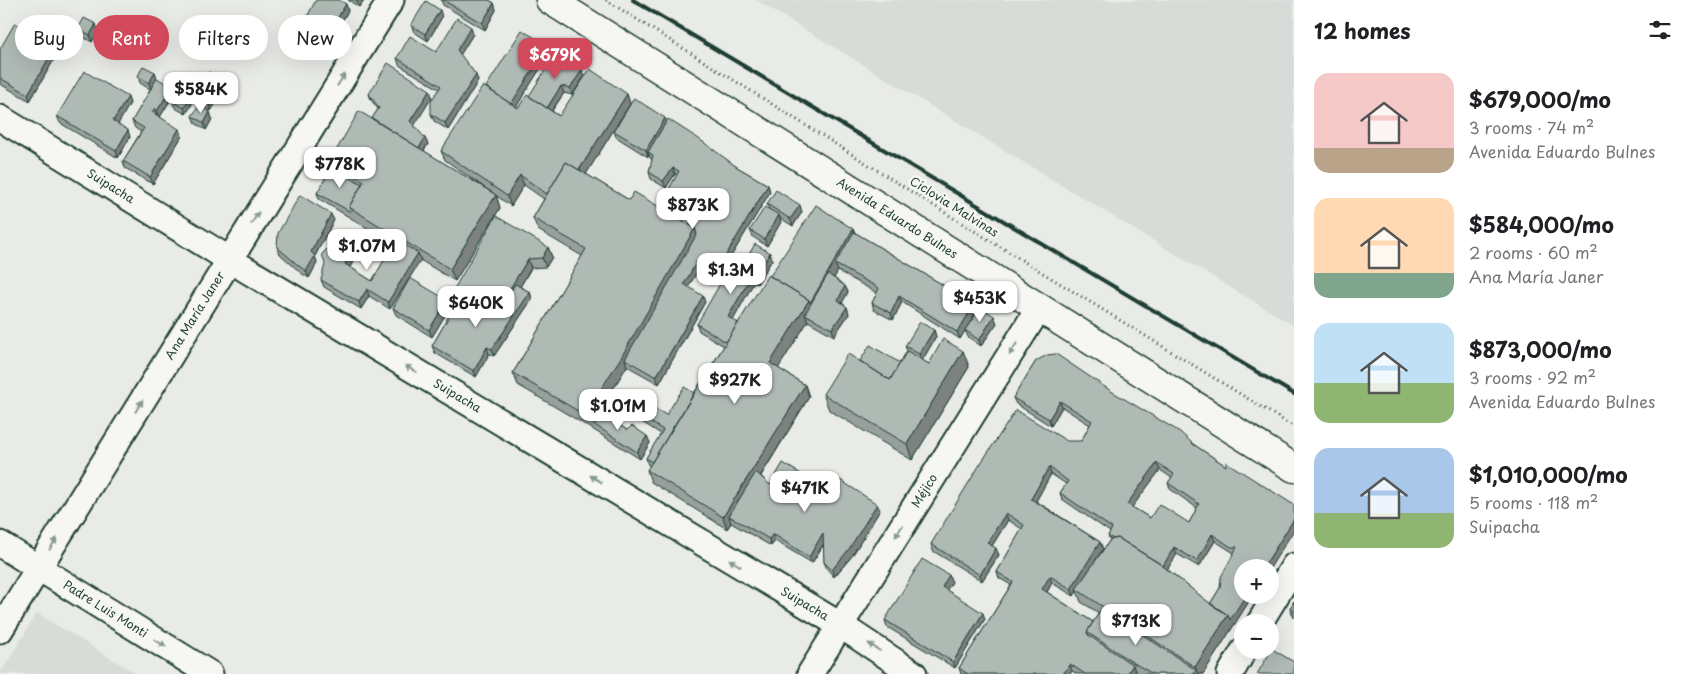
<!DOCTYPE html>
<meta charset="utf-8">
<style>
body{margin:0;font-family:"Playpen Sans",sans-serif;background:#f6f6f6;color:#202124;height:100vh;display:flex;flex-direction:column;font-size:19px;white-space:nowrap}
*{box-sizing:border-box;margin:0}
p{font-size:16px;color:#757577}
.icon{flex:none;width:28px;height:28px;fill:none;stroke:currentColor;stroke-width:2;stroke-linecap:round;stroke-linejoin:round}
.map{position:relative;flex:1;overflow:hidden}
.side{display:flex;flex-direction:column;background:#fff;width:400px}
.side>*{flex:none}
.top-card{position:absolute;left:15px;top:15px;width:475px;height:45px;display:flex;gap:10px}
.controls{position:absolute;left:1234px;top:559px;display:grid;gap:10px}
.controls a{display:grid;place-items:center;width:45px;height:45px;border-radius:50%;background:#fff;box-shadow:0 5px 20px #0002;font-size:25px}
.price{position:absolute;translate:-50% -42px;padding:0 11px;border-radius:10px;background:#fff;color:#222;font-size:16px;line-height:32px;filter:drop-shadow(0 1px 2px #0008)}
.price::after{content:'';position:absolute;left:50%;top:30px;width:15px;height:11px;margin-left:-8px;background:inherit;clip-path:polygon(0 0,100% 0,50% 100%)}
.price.on{background:#d1495b;color:#fff}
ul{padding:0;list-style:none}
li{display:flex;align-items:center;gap:15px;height:125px;padding:0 20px}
li span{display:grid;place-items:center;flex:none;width:140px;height:100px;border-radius:15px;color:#555}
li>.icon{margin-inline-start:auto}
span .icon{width:60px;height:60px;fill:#fffc;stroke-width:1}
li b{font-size:21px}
h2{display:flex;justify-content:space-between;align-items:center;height:60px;padding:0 20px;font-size:21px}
.tag{padding:0 18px;border-radius:22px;background:#fff;box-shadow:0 5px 20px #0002;font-size:18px;line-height:45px}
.tag.on{background:#d1495b;color:#fff}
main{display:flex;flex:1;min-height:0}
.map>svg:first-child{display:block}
.built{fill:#d8dcd8}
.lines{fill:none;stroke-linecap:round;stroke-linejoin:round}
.street-casing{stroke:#1f3d34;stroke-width:29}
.secondary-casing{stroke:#1f3d34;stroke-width:31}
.path{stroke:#1f3d34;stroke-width:3;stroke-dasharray:1 4;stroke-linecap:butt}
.street{stroke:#f6f6f2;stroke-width:25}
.secondary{stroke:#f6f6f2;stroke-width:28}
.rail{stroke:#1f3d34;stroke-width:4}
.wall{fill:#97a09c;stroke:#1f3d34;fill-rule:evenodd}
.shaded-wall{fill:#7b827f;stroke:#1f3d34}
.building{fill:#b0bab5;stroke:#1f3d34;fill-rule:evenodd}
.oneway{fill:#8a9a93}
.labels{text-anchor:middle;stroke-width:5;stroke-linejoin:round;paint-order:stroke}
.street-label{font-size:12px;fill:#1f3d34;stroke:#f6f6f2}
</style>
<main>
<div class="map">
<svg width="1294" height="674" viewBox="0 0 1294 674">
<rect width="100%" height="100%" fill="#e9ebe7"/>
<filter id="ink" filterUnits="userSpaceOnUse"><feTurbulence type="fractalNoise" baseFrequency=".02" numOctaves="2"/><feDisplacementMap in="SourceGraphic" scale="10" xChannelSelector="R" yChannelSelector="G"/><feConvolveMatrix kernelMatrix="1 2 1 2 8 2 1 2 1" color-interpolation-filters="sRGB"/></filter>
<g filter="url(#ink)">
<path class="built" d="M756 0H1294V326Z
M37 613 137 674H0Z"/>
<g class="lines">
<defs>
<g id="street">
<path id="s1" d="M0 118 230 260 840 625 914 674"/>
<path id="s2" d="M0 544 210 674"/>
<path d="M1260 622 1294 566"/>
<path id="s3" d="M0 630 391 0"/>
<path id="s4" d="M810 674 1039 308"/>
<path d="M1230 674 1244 650"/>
</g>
<g id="secondary">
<path id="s5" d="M550 0 1294 468"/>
</g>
</defs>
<use href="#street" class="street-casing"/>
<use href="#secondary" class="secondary-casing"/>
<path class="path" d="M606 0 963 224 1294 427"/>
<use href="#street" class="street"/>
<use href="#secondary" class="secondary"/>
<path class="rail" d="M633 0 1294 394"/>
</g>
<path class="wall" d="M348 0H364L359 7Z
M441 0H489L494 3 496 10 485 30 443 5Z
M346 4 348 11 333 36 310 21 308 15Z
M442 17 428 41 414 32 411 25Z
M96 24 98 31 92 42 81 36 78 29Z
M473 34 460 55 476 75 478 81 448 130 434 121 431 114 439 89 399 65 397 58 436 52Z
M38 36 67 37 30 101 0 84V49Z
M550 53 516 107 518 108 529 96 584 77 572 95 564 93 552 111 559 116 627 94 630 104 586 174 629 200 659 207 677 175 675 174 666 188 651 179 649 172 652 160 650 158 649 155 648 157 616 137 614 131 667 121 737 167 768 185 770 192 719 276 702 264 688 287 705 302 659 384 627 366 599 412 627 430 647 436 650 443 640 459 589 427 518 385 513 373 582 256 538 230 533 218 544 199 524 185 511 206 445 160 441 151 486 87Z
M155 72 157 79 174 94 160 117 182 136 153 184 125 168 123 161 141 132 135 128 132 121 151 90 140 83 138 76Z
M225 87 211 111 197 102 194 96Z
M369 94 432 97 414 125 428 144 424 151 496 195 500 208 455 281 420 260 390 309 369 296 361 309 324 287 321 280 342 250 358 244 360 251 350 267 372 281 394 244 319 199 317 193 332 167 330 161 372 119 378 109 371 100Z
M172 101 192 104 186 114 175 108Z
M130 103 118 124 130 137 118 158 60 123 57 116Z
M210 112 212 119 206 130 195 123 192 116Z
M767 204 802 212 793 226 780 218 781 222 767 246 753 237 750 230 769 209Z
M334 220 315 256 317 263 309 278 301 273 280 254 277 247Z
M853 229 854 232 975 304 977 311 960 339 902 302 893 320 874 310 872 303 877 293 838 271 834 278 845 286 848 292 842 303 847 307 849 314 834 336 808 321 778 368 805 385 809 397 761 476 770 485 827 490 880 510 852 556 834 577 827 569 824 562V544L812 563 775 541 771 546 731 523 727 529 651 482 647 470 650 466 648 465 646 458 661 434 642 422 639 415H666L694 393 724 346 699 331 697 324 741 268 770 253 772 260 757 284 754 282 733 320 738 323 770 276Z
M548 247 552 257 546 267 531 268 520 287 530 292 532 299 494 356 489 354 476 377 435 353 432 346 459 299 457 298 454 289Z
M447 300 450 307 432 337 396 315 393 308Z
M997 323 981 346 968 337 965 330Z
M934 330 936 337 922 360 929 364 963 351 969 367 912 460 829 410 823 394 860 361 900 363 907 351 905 346Z
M1036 361 1193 444 1226 466 1253 595 1203 674H1140L1135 671 1134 674H1077L1072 671 1070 674H961L959 668 1011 585 999 578 997 572 1022 529 1008 520 992 546 999 555 982 581 933 551 931 544 1081 441 1090 425 1062 407 1051 426 1016 404 1013 398ZM1160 470 1172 478 1168 483 1170 489 1197 508 1189 523 1150 518 1132 507ZM1051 474 1066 484 1060 493 1062 499 1110 532 1108 536 1110 540 1091 567 1103 549 1100 542 1036 501ZM1215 541 1234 553 1220 588 1210 604 1167 569 1177 554 1199 567ZM1052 583 1074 596 1077 591 1081 602 1099 613 1093 622 1047 592Z
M952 582 946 590 985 619 955 668 887 627 885 620Z
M1294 601V618L1290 608Z"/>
<path class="shaded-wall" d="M357 0H364L359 7 357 1Z
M494 3 496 10 485 30 482 23Z
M346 4 348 11 333 36 331 29Z
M440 10 442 17 428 41 425 34Z
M96 24 98 31 92 42 90 35Z
M471 27 473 34 459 57 457 50Z
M65 30 67 37 30 101 28 94Z
M548 46 550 53 513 112 510 105Z
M582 70 584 77 572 95 570 88Z
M155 72 157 79 151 90 149 83Z
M476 75 478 81 448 130 445 123Z
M223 81 225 87 211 111 209 104Z
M561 86 564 93 548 116 546 110Z
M172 87 174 94 160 117 157 111Z
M430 90 432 97 413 128 410 121Z
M627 94 630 104 581 182 578 172Z
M128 97 130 103 116 128 113 121Z
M190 97 192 104 186 114 184 108Z
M155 108 157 115 152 112Z
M210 112 212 119 206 130 204 123Z
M665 118 668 124 648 152 649 155 648 157 646 150Z
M179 129 182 136 153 184 150 177Z
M128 130 130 137 118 158 116 151Z
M425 138 428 144 421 154 419 148Z
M673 168 675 174 666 188 663 181Z
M520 175 524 185 511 206 507 196Z
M768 185 770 192 719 276 717 270Z
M496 195 500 208 455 281 450 269Z
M800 205 802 212 793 226 790 219Z
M331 214 334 220 315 256 317 263 309 278 306 271 311 252Z
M779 215 781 222 767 246 764 239Z
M695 228 699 240 625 359 627 366 592 423 587 420 585 415Z
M853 229 857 239 835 264 838 271 810 317 805 314 808 321 774 375 770 363Z
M358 244 360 251 348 270 345 264Z
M548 247 552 257 546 267 542 258Z
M418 253 421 260 390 309 388 302Z
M770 253 772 260 757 284 755 277Z
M699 258 702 264 686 291 684 284Z
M528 259 531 268 499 323 495 313Z
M752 275 754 282 731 324 728 317Z
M845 286 848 292 840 307 838 300Z
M367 289 369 296 361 309 359 302Z
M530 292 532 299 494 356 492 349Z
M703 296 705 302 659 384 656 377Z
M899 296 902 302 893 320 891 313Z
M447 300 450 307 432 337 429 330Z
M975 304 977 311 960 339 957 332Z
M847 307 849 314 834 336 832 329Z
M994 316 997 323 981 346 979 340Z
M934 330 936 337 922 361 919 354Z
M487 347 489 354 476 377 474 371Z
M963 351 969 367 912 460 907 444Z
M805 385 809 397 734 519 729 516 731 523 727 529 723 517Z
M1060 401 1062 407 1051 426 1049 419Z
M647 436 650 443 640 459 637 452Z
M1157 463 1160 470 1130 510 1127 504Z
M1049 467 1051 474 1034 505 1031 499Z
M877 504 880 510 852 556 834 577 832 570Z
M1006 513 1008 520 990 549 987 543Z
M1294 519V530L1270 568H1263Z
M823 533 826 540 812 563 809 557Z
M773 534 775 541 771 546 769 539Z
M1212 534 1215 541 1199 567 1197 561Z
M1100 542 1103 549 1077 590 1076 589 1077 591 1074 596 1071 589Z
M1174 547 1177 554 1164 575 1161 568Z
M996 548 999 555 982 581 980 575Z
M949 575 952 582 944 594 942 587Z
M1050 576 1052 583 1044 596 1042 589Z
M1246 595H1253L1203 674H1198L1195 667 1228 615Z
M983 613 985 619 955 668 953 662Z
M1070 664 1072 671 1070 674H1063Z
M1133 665 1135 671 1134 674H1127Z"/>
<path class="building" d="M316 0H339L346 4 331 29 308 15Z
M443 0H489L494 3 482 23Z
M426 1 440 10 425 34 411 25Z
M84 18 96 24 90 35 78 29Z
M457 18 471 27 457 50 476 75 445 123 431 114V101L441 86 397 58 410 36 436 52Z
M47 20 65 30 28 94 0 78V49L15 23 38 36Z
M522 30 548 46 511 104 486 87Z
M556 53 582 70 570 88 561 86 547 108 529 96Z
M388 63 430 90 410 121 425 138 419 148 372 118 379 108 369 94Z
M143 66 155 72 149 83 138 76Z
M590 69 627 94 579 170 566 162 547 194 520 175 507 196 441 151 483 86 518 108 527 95 559 116Z
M84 71 128 97 113 121 128 130 116 151 57 116Z
M209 72 223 81 209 104 194 96Z
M157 78 172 87 157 111 155 108 152 112 179 129 150 177 123 161 144 128 132 121Z
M178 91 190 97 184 108 172 101Z
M634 98 665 118 646 150 614 131Z
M199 106 210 112 204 123 192 116Z
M359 111 496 195 450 269 349 207 364 181 330 161Z
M668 119 699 139 737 167 768 185 717 270 699 258 684 284 703 296 656 377 625 359 697 234 695 228 659 207 679 171 673 168 663 181 649 172 653 155 648 152Z
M566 162 629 200 634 192 695 228 623 354 585 415 513 373 586 249 533 218Z
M332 167 362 184 349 207 351 212 317 193Z
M776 190 800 205 790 219 767 204Z
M300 195 331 214 311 252 315 256 306 271 299 266 277 247 278 233Z
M816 205 853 229 810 303 809 300 770 276Z
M765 207 779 215 764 239 750 230Z
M496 216 548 247 542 258 528 259 495 313 454 289Z
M854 232 975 304 957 332 899 296 891 313 872 303 879 288 835 264Z
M349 239 358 244 345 264 372 281 396 240 418 253 388 302 367 289 359 302 321 280 325 264 322 254 331 245 342 250Z
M755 244 770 253 755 277 752 275 728 317 738 323 726 342 697 324 732 263 741 268Z
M828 274 845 286 838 300 847 307 832 329 805 314Z
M768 275 809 300 770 363 805 385 723 517 647 470Z
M410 278 447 300 429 330 393 308Z
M515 284 530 292 492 349 487 347 474 371 432 346 461 295 497 316Z
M981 307 994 316 979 340 965 330Z
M920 322 934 330 919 354 905 346Z
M943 339 963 351 907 444 823 394 848 354 890 380 907 351 929 364Z
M870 345 900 363 890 380 860 361Z
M1056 354 1111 391 1180 432 1193 444 1226 466V462L1294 505V519L1263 568H1242V595H1246L1230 620 1228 615 1210 604 1220 588 1221 577 1237 547H1231L1212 534 1197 561 1174 547 1163 566 1118 538 1113 539 1108 536 1112 528 1060 493 1068 481 1049 467 1031 499 1100 542 1071 589 1050 576 1042 589 1093 622 1087 632 1088 635 1133 665 1127 674H1085L1070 664 1063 674H968L959 668 1013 582 997 572 1024 525 1006 513 987 543 996 548 980 575 931 544 979 466 1016 410 1067 441H1081L1092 421 1060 401 1049 419 1013 398 1036 361 1047 355ZM1157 463 1174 474 1168 483 1199 504 1189 523 1159 504 1150 518 1127 504Z
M684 387 694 393 652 462 646 458 663 430 639 415 646 403 666 415Z
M594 409 627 430 632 426 647 436 637 452 587 420Z
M783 463 827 490 834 476 877 504 849 549 832 570 824 562 823 533 809 557 773 534 769 539 729 516 756 472 770 485Z
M1118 538 1159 563 1207 601 1228 615 1195 667 1076 589 1110 540Z
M922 559 949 575 942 587 983 613 953 662 885 620Z
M1294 601V611L1290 608Z
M1102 608 1196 670 1194 674H1153L1132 662 1087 632Z
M1272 649 1294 662V674H1257Z"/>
<defs><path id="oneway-solid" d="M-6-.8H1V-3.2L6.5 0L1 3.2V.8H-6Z" transform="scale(1.25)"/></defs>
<g class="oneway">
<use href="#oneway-solid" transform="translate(341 80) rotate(-58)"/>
<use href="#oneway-solid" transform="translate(255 218) rotate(-58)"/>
<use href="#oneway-solid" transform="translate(1013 349) rotate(122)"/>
<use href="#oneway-solid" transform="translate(411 369) rotate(-149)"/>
<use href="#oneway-solid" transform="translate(139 406) rotate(-58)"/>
<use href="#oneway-solid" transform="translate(596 479) rotate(-149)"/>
<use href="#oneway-solid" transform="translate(899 531) rotate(122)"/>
<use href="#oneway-solid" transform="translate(53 544) rotate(-58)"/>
<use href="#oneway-solid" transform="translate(735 563) rotate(-149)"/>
<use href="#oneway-solid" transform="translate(160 643) rotate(32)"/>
<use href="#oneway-solid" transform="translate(874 647) rotate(-147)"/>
</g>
</g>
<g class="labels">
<g class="street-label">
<text dy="4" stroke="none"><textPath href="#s1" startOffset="130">Suipacha</textPath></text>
<text transform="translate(954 207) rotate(32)" y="4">Ciclovia Malvinas</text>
<text dy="4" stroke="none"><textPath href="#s5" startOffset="410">Avenida Eduardo Bulnes</textPath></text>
<text dy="4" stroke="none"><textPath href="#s3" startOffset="370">Ana María Janer</textPath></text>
<text dy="4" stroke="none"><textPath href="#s1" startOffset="535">Suipacha</textPath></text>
<text dy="4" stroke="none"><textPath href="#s4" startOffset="216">Méjico</textPath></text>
<text dy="4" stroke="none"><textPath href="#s1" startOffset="940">Suipacha</textPath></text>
<text dy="4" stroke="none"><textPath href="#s2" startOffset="124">Padre Luis Monti</textPath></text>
</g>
</g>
</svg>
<div class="controls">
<a>+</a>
<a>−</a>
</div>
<b class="price on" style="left:555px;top:80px">$679K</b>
<b class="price" style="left:201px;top:114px">$584K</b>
<b class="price" style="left:340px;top:189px">$778K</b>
<b class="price" style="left:693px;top:230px">$873K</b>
<b class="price" style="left:367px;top:271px">$1.07M</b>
<b class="price" style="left:731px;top:295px">$1.3M</b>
<b class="price" style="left:980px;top:323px">$453K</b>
<b class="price" style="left:476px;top:328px">$640K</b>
<b class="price" style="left:735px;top:405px">$927K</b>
<b class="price" style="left:618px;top:431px">$1.01M</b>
<b class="price" style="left:805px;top:513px">$471K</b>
<b class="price" style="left:1136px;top:646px">$713K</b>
<div class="top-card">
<a class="tag">Buy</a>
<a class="tag on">Rent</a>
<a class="tag">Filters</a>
<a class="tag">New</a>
</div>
</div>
<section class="side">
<h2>12 homes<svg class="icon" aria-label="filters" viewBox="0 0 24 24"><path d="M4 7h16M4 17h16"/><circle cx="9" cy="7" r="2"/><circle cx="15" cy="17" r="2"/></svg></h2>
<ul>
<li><span style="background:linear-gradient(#f6c9c9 75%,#b9a48a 0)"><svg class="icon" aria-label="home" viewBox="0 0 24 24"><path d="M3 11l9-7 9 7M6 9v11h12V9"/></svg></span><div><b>$679,000/mo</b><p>3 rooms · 74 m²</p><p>Avenida Eduardo Bulnes</p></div></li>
<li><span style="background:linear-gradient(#ffd9b3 75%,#7fa58c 0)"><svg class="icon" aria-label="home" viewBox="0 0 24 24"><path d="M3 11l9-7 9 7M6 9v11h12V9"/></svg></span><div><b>$584,000/mo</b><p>2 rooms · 60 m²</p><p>Ana María Janer</p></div></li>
<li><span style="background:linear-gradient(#bfe0f5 60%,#8fb573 0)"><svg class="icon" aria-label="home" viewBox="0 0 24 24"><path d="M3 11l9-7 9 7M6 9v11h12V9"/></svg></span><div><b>$873,000/mo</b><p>3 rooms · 92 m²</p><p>Avenida Eduardo Bulnes</p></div></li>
<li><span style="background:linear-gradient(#a9c7e8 65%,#8fb573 0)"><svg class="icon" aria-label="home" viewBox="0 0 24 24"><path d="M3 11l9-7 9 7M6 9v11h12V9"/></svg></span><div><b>$1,010,000/mo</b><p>5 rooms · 118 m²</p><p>Suipacha</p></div></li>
</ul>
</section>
</main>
